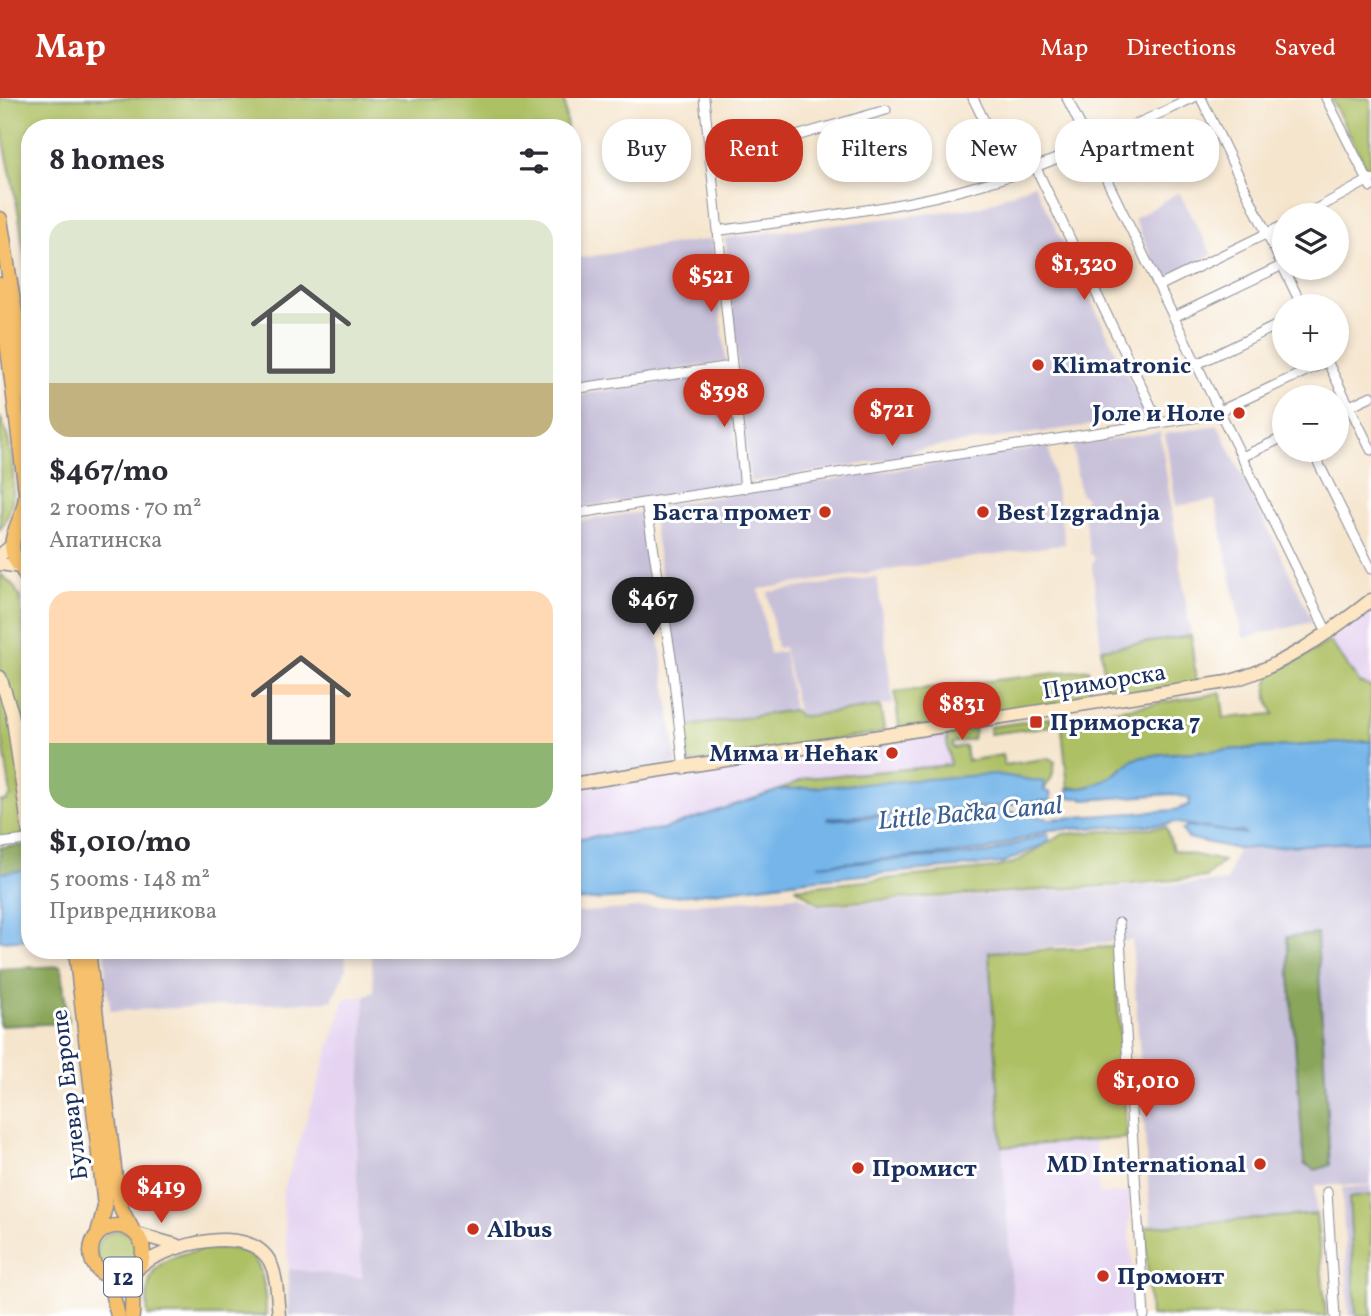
<!DOCTYPE html>
<meta charset="utf-8">
<style>
body{margin:0;font-family:Vollkorn,serif;background:#f7f7f7;color:#2b2b33;height:100vh;display:flex;flex-direction:column;font-size:26px;white-space:nowrap}
*{box-sizing:border-box;margin:0}
p{font-size:23px;color:#7c7c81}
.icon{flex:none;width:38px;height:38px;fill:none;stroke:currentColor;stroke-width:2;stroke-linecap:round;stroke-linejoin:round}
.map{position:relative;flex:1;overflow:hidden}
.sheet{position:absolute;left:21px;top:21px;width:560px;height:840px;display:flex;flex-direction:column;background:#fff;border-radius:28px;box-shadow:0 4px 10px #0003}
.sheet>*{flex:none}
.guide{position:absolute;left:602px;top:21px;width:663px;height:63px;display:flex;gap:14px}
.tools{position:absolute;left:1272px;top:105px;display:grid;gap:14px}
.tools a{display:grid;place-items:center;width:77px;height:77px;border-radius:50%;background:#fff;box-shadow:0 4px 10px #0003;font-size:35px}
.price{position:absolute;translate:-50% -60px;padding:0 16px;border-radius:24px;background:#c8321e;color:#fff;font-size:23px;line-height:46px;filter:drop-shadow(0 2px 4px #0008)}
.price::after{content:'';position:absolute;left:50%;top:42px;width:21px;height:16px;margin-left:-10px;background:inherit;clip-path:polygon(0 0,100% 0,50% 100%)}
.price.on{background:#222;color:#fff}
ul{padding:0;list-style:none}
li{display:grid;align-content:center;gap:14px;height:371px;padding:0 28px}
li span{display:grid;place-items:center;height:217px;border-radius:21px;color:#555}
li>.icon{margin-inline-start:auto}
span .icon{width:126px;height:126px;fill:#fffc;stroke-width:1}
li b{font-size:30px}
h2{display:flex;justify-content:space-between;align-items:center;height:84px;padding:0 28px;font-size:30px}
.tag{padding:0 24px;border-radius:28px;background:#fff;box-shadow:0 4px 10px #0003;font-size:24px;line-height:63px}
.tag.on{background:#c8321e;color:#fff}
header{display:flex;align-items:center;gap:42px;box-sizing:border-box;height:98px;padding:0 35px;background:#c8321e;color:#fff}
header strong{font-size:33px}
nav{display:flex;gap:38px;margin-inline-start:auto;font-size:24px}
.map>svg:first-child{display:block}
.built{fill:#e5d3f1}
.industrial{fill:#c7c0d9}
.green{fill:#adc064;stroke:#647861;stroke-width:2}
.forest{fill:#8aa65a;stroke:#526a5c;stroke-width:2}
.water{fill:#74b5e9;stroke:#4872a4;stroke-width:2}
.lines{fill:none;stroke-linecap:round;stroke-linejoin:round}
.street-casing{stroke:#888a96;stroke-width:11}
.secondary-casing{stroke:#888a96;stroke-width:15}
.primary-casing{stroke:#888a96;stroke-width:17}
.street{stroke:#fff;stroke-width:9}
.secondary{stroke:#fce6c4;stroke-width:12}
.primary{stroke:#f7c06c;stroke-width:14}
.poi-dot{fill:#c8321e;stroke:#fff;stroke-width:2.5}
.labels{text-anchor:middle;stroke-width:6;stroke-linejoin:round;paint-order:stroke}
.shield{fill:#fff;stroke:#5f6d8e;stroke-width:2}
.shield-label{font-size:23px;font-weight:bold;fill:#1b2f5e}
.poi-label{font-size:24px;font-weight:bold;fill:#1b2f5e;stroke:#fff;text-anchor:start}
.street-label{font-size:24px;fill:#1b2f5e;stroke:#fff}
.water-label{font-size:26px;font-style:italic;fill:#3a5e8f;stroke:#fff}
</style>
<header>
<strong>Map</strong>
<nav><a>Map</a><a>Directions</a><a>Saved</a></nav>
</header>
<div class="map">
<svg width="1371" height="1218" viewBox="0 0 1371 1218">
<rect width="100%" height="100%" fill="#fff"/>
<filter id="ink" filterUnits="userSpaceOnUse"><feTurbulence type="fractalNoise" baseFrequency=".0143" numOctaves="2"/><feDisplacementMap in="SourceGraphic" scale="14" xChannelSelector="R" yChannelSelector="G"/><feConvolveMatrix kernelMatrix="1 2 1 2 8 2 1 2 1" color-interpolation-filters="sRGB"/></filter>
<filter id="wash" filterUnits="userSpaceOnUse"><feTurbulence type="fractalNoise" baseFrequency=".00686" numOctaves="4" result="noise"/><feDisplacementMap in="SourceGraphic" scale="28" xChannelSelector="R" yChannelSelector="G"/><feGaussianBlur stdDeviation="1.57" result="paint"/><feColorMatrix in="noise" values="0 0 0 0 0 0 0 0 0 0 0 0 0 0 0 0 0 1.4 0 .05"/><feComposite in="paint" operator="in"/></filter>
<g filter="url(#wash)">
<rect width="100%" height="100%" fill="#f5e5cd"/>
<path class="built" d="M1371 511V589L1360 585 1330 543Z
M946 634 950 667 807 680 663 731 572 741V690Z
M365 899 356 1064 362 1181 289 1171 282 1098 345 900Z
M1095 1042 1099 1096 1130 1094 1129 1131 1137 1218H1014L1002 1049Z"/>
<path class="industrial" d="M1034 86 1148 319 913 352 912 358 750 384 725 140 981 109Z
M1179 94 1212 157 1162 181 1134 121Z
M712 141 726 264 572 287V161Z
M725 275 741 386 572 411V298Z
M1218 327 1313 524 1243 540 1215 402 1176 408 1165 336Z
M1160 334 1191 538 1101 551 1092 467 1095 459 1090 456 1082 405 1086 401 1080 395 1073 348Z
M1040 350H1049L1065 446 759 491 770 556 784 553 794 612 690 628 682 571H676L651 409Z
M641 414 677 666 572 681V424Z
M877 479 893 606 799 619 784 549 777 550 768 494Z
M1371 743V1087H1315L1316 1116 1151 1127 1132 842 989 854 1014 1218H288L289 1171 362 1180 356 1064 365 899 374 893 371 852H572V815L799 798 819 808 1227 783 1237 751Z
M134 852H345L346 871 332 903 111 913 105 880 106 855Z
M1371 1088V1218H1349L1342 1090Z"/>
<path class="green" d="M0 0H564L567 30H30V201L19 117 0 23Z
M1331 0H1368L1371 3 1370 77Z
M0 319C14 346 21 406 0 431Z
M0 476 13 487 20 499 30 579V738L0 740V703H6L11 697 0 624Z
M1191 538 1196 586 1107 598 1101 551Z
M1330 543 1360 585 1371 589V643L1161 656C1154 658 1138 658 1133 662 1114 676 1094 695 1068 689L1061 621 1221 595 1224 620 1274 616C1268 602 1263 592 1271 577Z
M1089 571 1090 595 1087 602 903 631 899 629 895 594Z
M880 608 884 631 879 635 688 665 684 632 690 628 794 612 799 619Z
M1051 620 1052 628 989 636 990 629Z
M975 631 973 641 952 645 953 650 965 648 967 663 1002 657 1004 667 1049 660 1055 664 1052 679 1044 692V684L779 692 807 680 950 667 946 634Z
M1166 729 1173 752 1223 763 1206 779 1123 787 819 806 796 790 995 770 1014 765 1063 736Z
M1114 849 1127 1040 1002 1049 989 854Z
M1371 1097V1218H1356L1349 1100Z
M1316 1116 1326 1218H1150L1145 1129Z
M97 1154a21 21 0 1 1 42 0a21 21 0 1 1-42 0Z
M203 1151C213 1151 227 1149 237 1151 266 1156 265 1195 266 1218H148C144 1168 158 1161 203 1151Z"/>
<path class="forest" d="M30 747V772L0 775V749Z
M1317 836 1330 1067 1316 1072 1304 1066 1287 839Z
M61 868 68 925 0 928V871Z"/>
<path class="water" d="M1371 643V743L1237 751 1188 740 1182 732 1188 728 1245 736 1243 733 1231 734 1171 724 1170 726 1048 732 988 752 818 767 989 755 1048 735 1049 744 1002 765 807 782 690 797 572 803V741L663 731 779 692 995 676 1044 684V693L1050 694 1051 702 1000 708 828 720V722L998 711 1049 721 1175 712 1189 707 1190 701 1172 696 1083 702 1082 700H1068L1067 691C1098 691 1110 680 1133 662 1138 658 1154 658 1161 656Z
M30 772V841L0 843V775Z"/>
</g>
<g filter="url(#ink)">
<g class="lines">
<defs>
<path id="street" d="M704 0 745 390
M973 0 1011 78
M1067 0 1328 536
M1201 0 1302 208
M1326 0 1371 89
M710 63 886 12
M1036 70 1159 325
M1305 117 1371 81
M717 133C804 120 896 112 980 87 1054 66 1123 32 1193 0
M1159 188 1284 127
M1174 219 1283 167
M1326 261 1371 352
M1197 266 1284 224
M572 291 732 268
M1337 314 1371 298
M1312 352 1371 471
M1242 359 1284 339
M646 405 672 565 684 671
M572 416 1211 317 1328 263
M0 745 27 742
M1119 825 1144 1218
M1327 1094 1335 1218"/>
<path id="secondary" d="M0 457 10 449
M0 466 21 469
M0 579 12 615 30 742
M572 686 1227 584C1283 569 1326 537 1371 502
M137 1136 176 1147
M140 1168C168 1147 249 1124 270 1164 278 1180 277 1201 279 1218"/>
<path id="primary" d="M0 121 30 310
M0 187 26 394C27 422 0 442 19 467
M21 469 30 485
M76 852 105 1109 98 1135
M88 852 117 1095 122 1113 133 1133
M91 1154a26 26 0 1 1 52 0a26 26 0 1 1-52 0Z
M108 1179 118 1218
M132 1218 133 1176"/>
</defs>
<use href="#street" class="street-casing"/>
<use href="#secondary" class="secondary-casing"/>
<use href="#primary" class="primary-casing"/>
<use href="#street" class="street"/>
<use href="#secondary" class="secondary"/>
<use href="#primary" class="primary"/>
</g>
</g>
<g class="poi-dot">
<circle cx="1038" cy="267" r="7"/>
<circle cx="1239" cy="315" r="7"/>
<circle cx="825" cy="414" r="7"/>
<circle cx="983" cy="414" r="7"/>
<rect x="1029" y="617" width="14" height="14" rx="3.5"/>
<circle cx="892" cy="655" r="7"/>
<circle cx="1260" cy="1066" r="7"/>
<circle cx="858" cy="1070" r="7"/>
<circle cx="473" cy="1131" r="7"/>
<circle cx="1103" cy="1178" r="7"/>
</g>
<g class="labels">
<rect class="shield" x="104" y="1159.5" width="38" height="39" rx="5"/>
<g class="shield-label">
<text x="123" y="1187">12</text>
</g>
<g class="poi-label">
<text x="1052" y="275">Klimatronic</text>
<text x="1225" y="323" text-anchor="end">Јоле и Ноле</text>
<text x="811" y="422" text-anchor="end">Баста промет</text>
<text x="997" y="422">Best Izgradnja</text>
<text x="1050" y="632">Приморска 7</text>
<text x="878" y="663" text-anchor="end">Мима и Нећак</text>
<text x="1246" y="1074" text-anchor="end">MD International</text>
<text x="872" y="1078">Промист</text>
<text x="487" y="1139">Albus</text>
<text x="1117" y="1186">Промонт</text>
</g>
<g class="street-label">
<text transform="translate(1104 583) rotate(-9)" y="8">Приморска</text>
<text transform="translate(69 997) rotate(-97)" y="8">Булевар Европе</text>
</g>
<g class="water-label">
<text transform="translate(970 714) rotate(-5)" y="9">Little Bačka Canal</text>
</g>
</g>
</svg>
<div class="tools">
<a><svg class="icon" aria-label="layers" viewBox="0 0 24 24"><path d="M12 4l9 5-9 5-9-5zM3 14l9 5 9-5"/></svg></a>
<a>+</a>
<a>−</a>
</div>
<b class="price" style="left:1084px;top:204px">$1,320</b>
<b class="price" style="left:711px;top:216px">$521</b>
<b class="price" style="left:724px;top:331px">$398</b>
<b class="price" style="left:892px;top:350px">$721</b>
<b class="price on" style="left:653px;top:539px">$467</b>
<b class="price" style="left:962px;top:644px">$831</b>
<b class="price" style="left:1146px;top:1021px">$1,010</b>
<b class="price" style="left:161px;top:1127px">$419</b>
<div class="guide">
<a class="tag">Buy</a>
<a class="tag on">Rent</a>
<a class="tag">Filters</a>
<a class="tag">New</a>
<a class="tag">Apartment</a>
</div>
<section class="sheet">
<h2>8 homes<svg class="icon" aria-label="filters" viewBox="0 0 24 24"><path d="M4 7h16M4 17h16"/><circle cx="9" cy="7" r="2"/><circle cx="15" cy="17" r="2"/></svg></h2>
<ul>
<li><span style="background:linear-gradient(#dfe7d0 75%,#c2b280 0)"><svg class="icon" aria-label="home" viewBox="0 0 24 24"><path d="M3 11l9-7 9 7M6 9v11h12V9"/></svg></span><div><b>$467/mo</b><p>2 rooms · 70 m²</p><p>Апатинска</p></div></li>
<li><span style="background:linear-gradient(#ffd9b3 70%,#8fb573 0)"><svg class="icon" aria-label="home" viewBox="0 0 24 24"><path d="M3 11l9-7 9 7M6 9v11h12V9"/></svg></span><div><b>$1,010/mo</b><p>5 rooms · 148 m²</p><p>Привредникова</p></div></li>
</ul>
</section>
</div>
